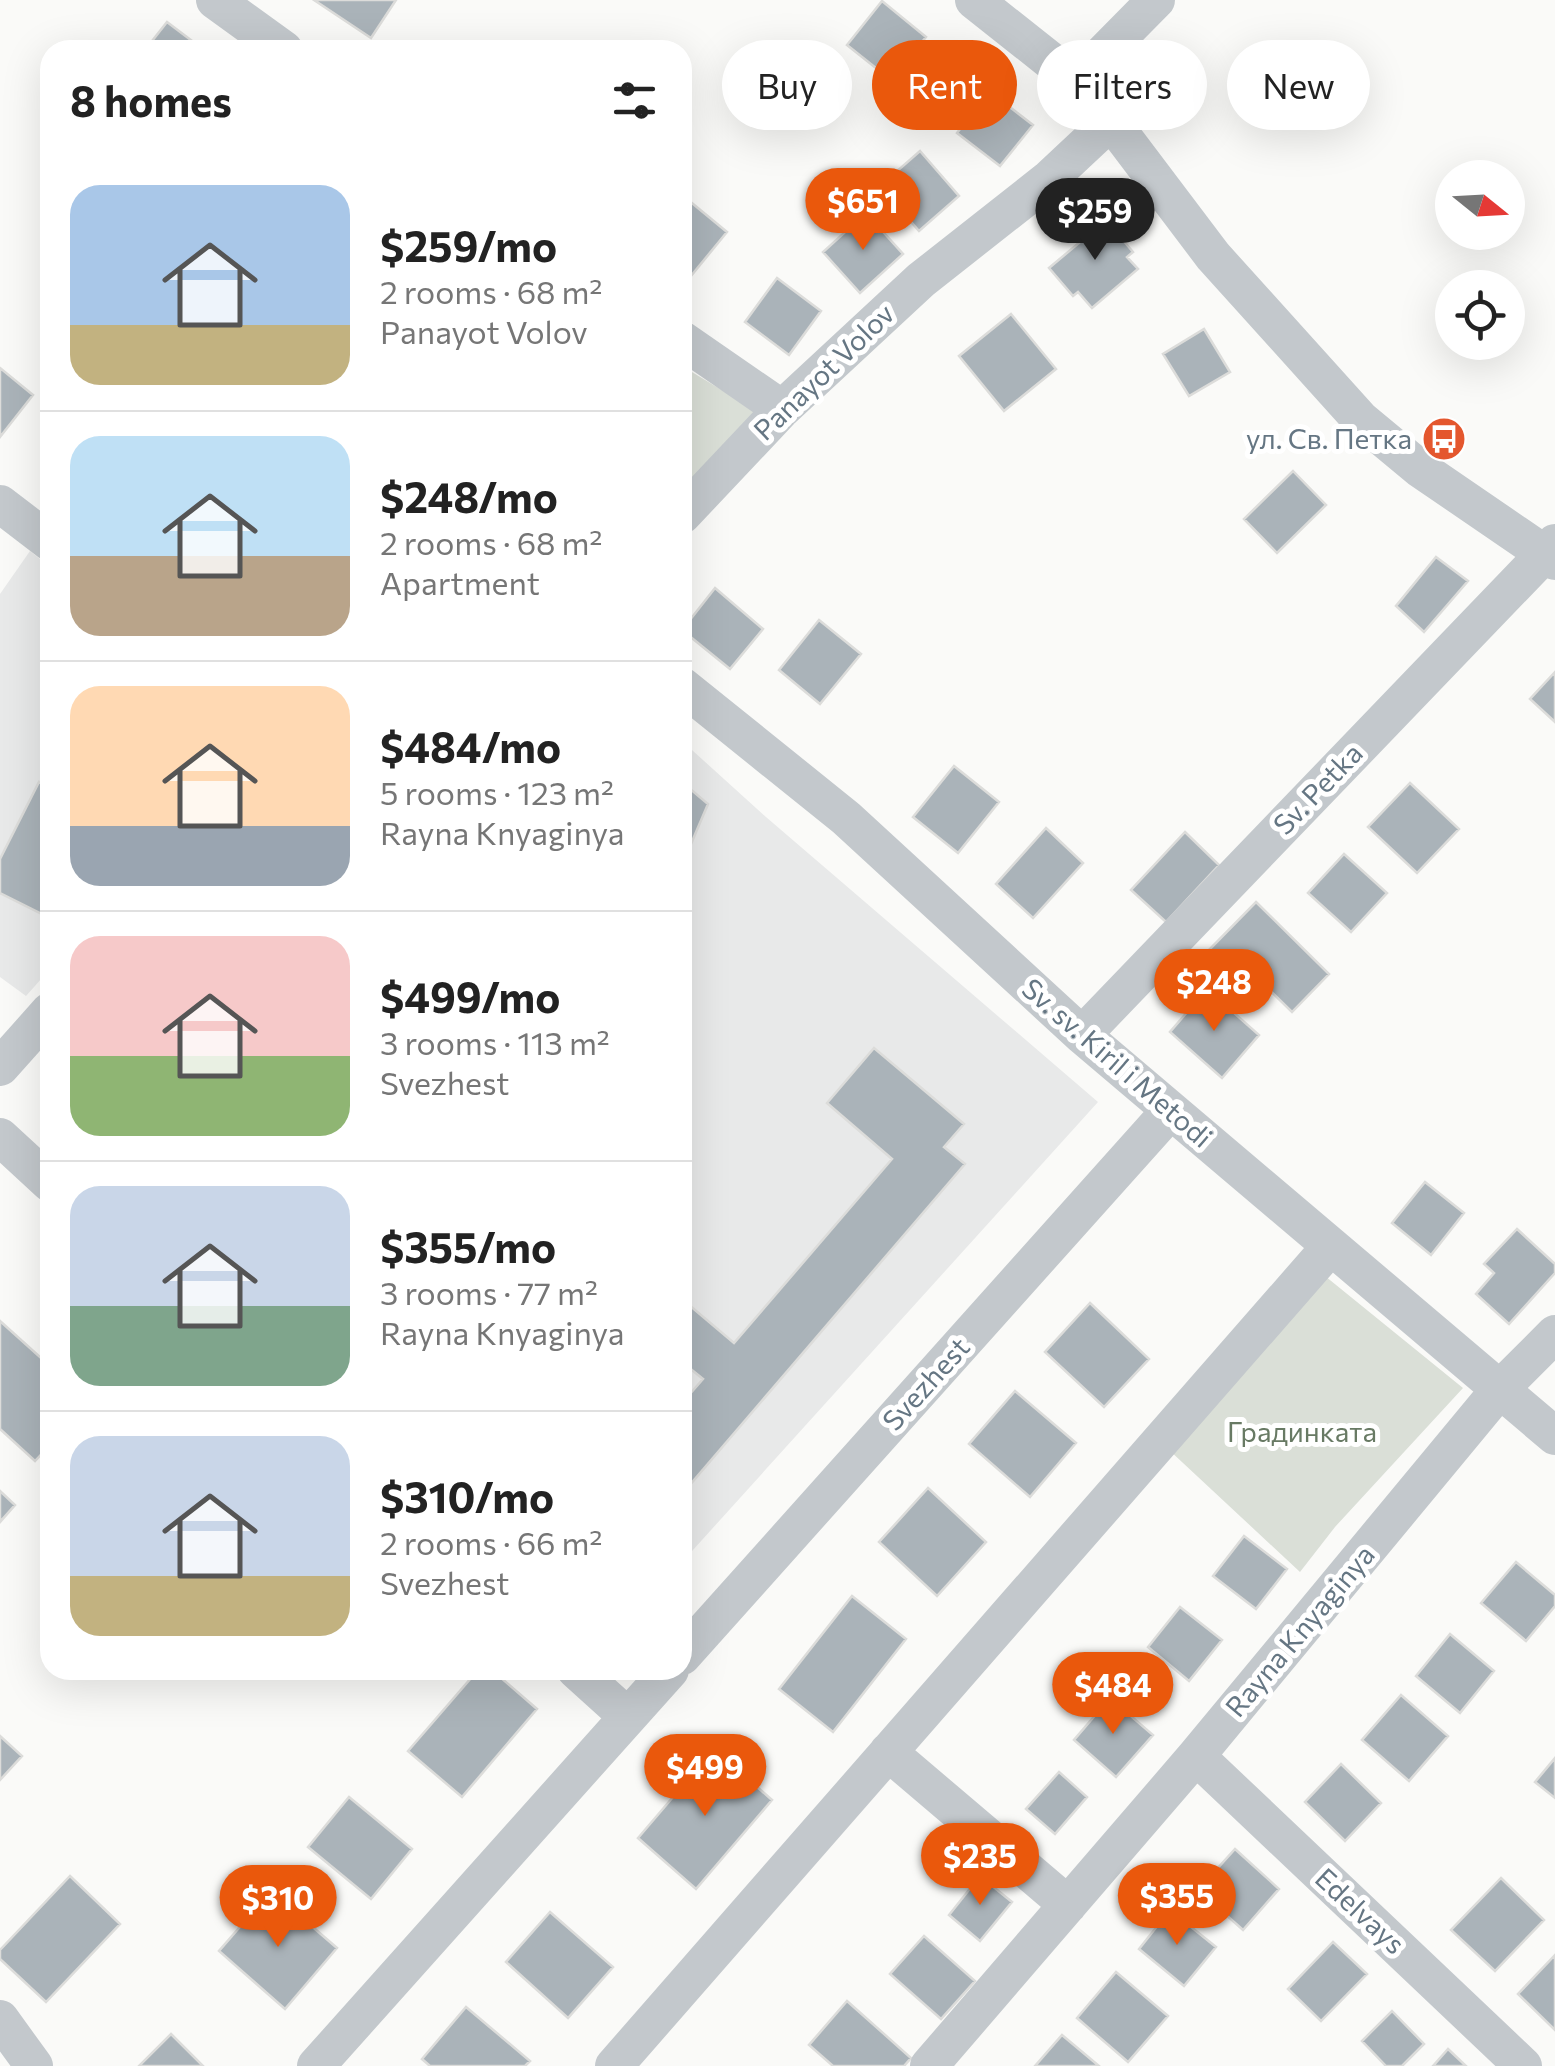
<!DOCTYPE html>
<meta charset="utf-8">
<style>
body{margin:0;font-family:Commissioner,sans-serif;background:#f6f6f6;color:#222;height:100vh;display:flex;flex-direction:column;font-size:38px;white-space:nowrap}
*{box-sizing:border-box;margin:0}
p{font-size:32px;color:#767676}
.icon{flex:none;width:55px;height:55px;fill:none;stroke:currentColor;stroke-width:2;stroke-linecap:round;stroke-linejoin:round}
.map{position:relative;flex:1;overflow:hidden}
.drawer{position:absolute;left:40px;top:40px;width:652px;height:1640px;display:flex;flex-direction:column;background:#fff;border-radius:30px;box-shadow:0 10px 40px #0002}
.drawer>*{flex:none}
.top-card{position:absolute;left:722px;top:40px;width:682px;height:90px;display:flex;gap:20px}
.needle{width:65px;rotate:108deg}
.buttons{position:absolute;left:1435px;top:160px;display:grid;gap:20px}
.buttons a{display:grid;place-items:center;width:90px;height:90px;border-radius:50%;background:#fff;box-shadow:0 10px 40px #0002;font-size:50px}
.price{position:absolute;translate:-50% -85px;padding:0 22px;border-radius:35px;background:#ea580c;color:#fff;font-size:32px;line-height:65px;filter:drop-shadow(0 2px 5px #0008)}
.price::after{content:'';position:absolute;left:50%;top:60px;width:30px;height:22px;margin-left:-15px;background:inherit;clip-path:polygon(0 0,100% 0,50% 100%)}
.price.on{background:#222;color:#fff}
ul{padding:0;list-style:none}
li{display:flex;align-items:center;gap:30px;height:250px;padding:0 30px}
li+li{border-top:2px solid #e0e0e0}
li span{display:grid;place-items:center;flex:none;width:280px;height:200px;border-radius:30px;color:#555}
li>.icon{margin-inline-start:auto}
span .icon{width:120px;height:120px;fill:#fffc;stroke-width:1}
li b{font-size:42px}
h2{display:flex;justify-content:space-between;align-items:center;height:120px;padding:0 30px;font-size:42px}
.tag{padding:0 35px;border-radius:45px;background:#fff;box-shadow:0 10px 40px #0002;font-size:35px;line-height:90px}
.tag.on{background:#ea580c;color:#fff}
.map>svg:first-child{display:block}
.built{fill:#e8e9e9}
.green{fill:#dadfd7}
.building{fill:#aab3b9;stroke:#dcdcda;stroke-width:2.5}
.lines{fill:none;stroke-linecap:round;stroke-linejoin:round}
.minor{stroke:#c3c8cc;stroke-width:38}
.labels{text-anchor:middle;stroke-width:10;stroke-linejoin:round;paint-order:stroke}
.street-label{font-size:28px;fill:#657683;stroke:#fff}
.poi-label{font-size:28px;fill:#657683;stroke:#fff;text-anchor:end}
.park-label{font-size:28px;fill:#687a64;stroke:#fff}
</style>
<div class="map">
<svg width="1555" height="2066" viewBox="0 0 1555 2066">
<rect width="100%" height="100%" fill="#fafaf8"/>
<path class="built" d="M30 551 50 567V969L26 996 0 977V594Z
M682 741 766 817 1098 1102 683 1561Z"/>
<path class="green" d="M682 366 758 412 682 490Z
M1325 1276 1463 1388 1335 1527 1300 1572 1168 1449Z"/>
<path class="building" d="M314 0H396L371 38Z
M882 1 926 37 891 80 847 45Z
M167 22 204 50H145Z
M989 91 1033 125 1000 166 957 133Z
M920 151 959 196 919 231 880 186Z
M687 199 727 232 686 282 682 279V204Z
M866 213 903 254 860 293 823 252Z
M1094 216 1107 232 1112 227 1133 252 1127 257 1138 269 1092 308 1078 292 1073 296 1049 268 1080 242 1073 234Z
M777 278 821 311 789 355 745 322Z
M1011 314 1056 369 1004 411 959 356Z
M1204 329 1230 372 1189 396 1163 354Z
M0 368 33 395 0 437Z
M1293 471 1326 505 1277 553 1244 519Z
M1436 557 1468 581 1424 632 1396 606Z
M715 588 763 629 730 669 682 630Z
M819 620 861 654 820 704 779 670Z
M1555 672V722L1530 699Z
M954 766 999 802 958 853 913 817Z
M39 782 50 787V908L46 916 0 893V859Z
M682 782 708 804 682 865Z
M1410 783 1459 829 1417 873 1368 827Z
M1046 828 1083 863 1033 918 996 884Z
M1185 832 1219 865 1166 922 1131 890Z
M1344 854 1387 893 1351 932 1308 893Z
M1256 902 1329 974 1292 1012 1246 967 1230 984 1202 957Z
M1207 989 1259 1035 1222 1078 1170 1032Z
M874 1048 964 1124 944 1147 965 1164 682 1494V1403L703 1379 682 1362V1299L734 1343 892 1159 827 1103Z
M1425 1182 1464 1213 1431 1255 1392 1223Z
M1517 1229 1555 1264V1273L1509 1324 1476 1294 1494 1273 1484 1264Z
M1090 1303 1149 1359 1104 1407 1045 1352Z
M0 1321 50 1366V1445L35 1461 0 1429Z
M1015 1391 1076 1443 1030 1497 969 1444Z
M928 1488 986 1542 937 1596 879 1542Z
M0 1491 15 1505 0 1522Z
M1244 1536 1287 1569 1256 1609 1213 1576Z
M1516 1562 1555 1595V1606L1526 1641 1481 1603Z
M852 1596 906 1639 833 1732 779 1689Z
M1180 1607 1222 1640 1189 1681 1148 1647Z
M1450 1634 1494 1671 1460 1713 1416 1676Z
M478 1670H492L537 1709 462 1797 408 1751Z
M1401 1695 1448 1736 1409 1781 1362 1740Z
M1110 1698 1153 1735 1116 1777 1074 1740Z
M0 1736 22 1756 0 1780Z
M714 1749 772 1800 696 1889 638 1838Z
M1555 1758V1798L1535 1782Z
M1341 1764 1381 1803 1345 1841 1305 1802Z
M1059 1772 1087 1797 1055 1834 1026 1809Z
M349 1797 412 1849 371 1899 308 1847Z
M1235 1849 1279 1889 1243 1930 1198 1890Z
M70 1876 120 1924 46 2002 0 1959V1950Z
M980 1876 1012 1902 980 1941 949 1915Z
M1501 1878 1544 1920 1495 1971 1451 1930Z
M271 1891 337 1948 285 2009 219 1951Z
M1170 1910 1216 1947 1184 1986 1139 1949Z
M550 1912 613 1967 568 2018 506 1962Z
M924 1936 975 1981 941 2019 890 1974Z
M1333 1942 1367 1974 1321 2021 1288 1989Z
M1555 1955V2030L1518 1994Z
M1116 1972 1168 2016 1128 2062 1077 2018Z
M847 2001 911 2058 904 2066H833L809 2045Z
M466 2007 530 2061 525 2066H430L422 2059Z
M1392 2011 1424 2044 1402 2066H1386L1362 2041Z
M171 2034 203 2066H139Z
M1062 2035 1099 2066H1035Z
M1448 2049 1466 2066H1433Z"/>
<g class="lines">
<path class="minor" d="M215 0 284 50
M974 0 1076 81 1111 121 1213 256 1360 419 1419 468 1555 561
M1076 81 1156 0
M682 340 782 409
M0 504 50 542
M682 515 782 409 921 280 1048 180 1111 121
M682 686 846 818 1082 1035 1555 1436
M1082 1035 1555 543
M0 1067 50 1011
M0 1137 50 1183
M682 1656 1170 1111
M576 1670 628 1717
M888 1752 1068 1905
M1196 1756 1523 2066
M0 2019 34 2066
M316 2066 670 1670
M614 2066 1331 1246
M929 2066 1196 1756 1500 1389 1555 1334"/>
</g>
<defs>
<symbol id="bus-disc" viewBox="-11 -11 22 22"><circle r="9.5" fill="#e4572e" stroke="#fff"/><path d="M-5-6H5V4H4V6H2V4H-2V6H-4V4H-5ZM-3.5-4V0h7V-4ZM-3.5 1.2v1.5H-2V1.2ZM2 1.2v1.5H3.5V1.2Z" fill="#fff"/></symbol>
</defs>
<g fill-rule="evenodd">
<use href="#bus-disc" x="1419" y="414" width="50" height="50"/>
</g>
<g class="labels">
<g class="street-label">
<text transform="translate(824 372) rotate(-44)" y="10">Panayot Volov</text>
<text transform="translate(1318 789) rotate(-46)" y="10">Sv. Petka</text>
<text transform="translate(1117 1063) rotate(41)" y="10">Sv. sv. Kiril i Metodi</text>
<text transform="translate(926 1384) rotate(-48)" y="10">Svezhest</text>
<text transform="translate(1300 1631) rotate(-50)" y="10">Rayna Knyaginya</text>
<text transform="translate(1360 1911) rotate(43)" y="10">Edelvays</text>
</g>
<g class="poi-label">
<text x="1412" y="449">ул. Св. Петка</text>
</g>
<g class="park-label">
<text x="1302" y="1442">Градинката</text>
</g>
</g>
</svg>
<div class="buttons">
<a><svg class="needle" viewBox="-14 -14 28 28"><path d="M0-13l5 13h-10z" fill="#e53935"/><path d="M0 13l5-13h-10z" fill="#767676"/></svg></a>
<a><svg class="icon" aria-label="locate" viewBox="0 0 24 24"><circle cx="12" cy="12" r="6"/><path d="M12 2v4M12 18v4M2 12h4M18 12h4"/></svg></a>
</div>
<b class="price" style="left:863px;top:253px">$651</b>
<b class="price on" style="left:1095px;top:263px">$259</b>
<b class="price" style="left:1214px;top:1034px">$248</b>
<b class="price" style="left:1113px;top:1737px">$484</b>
<b class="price" style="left:705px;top:1819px">$499</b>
<b class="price" style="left:980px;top:1908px">$235</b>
<b class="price" style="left:1177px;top:1948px">$355</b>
<b class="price" style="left:278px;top:1950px">$310</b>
<div class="top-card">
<a class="tag">Buy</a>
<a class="tag on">Rent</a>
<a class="tag">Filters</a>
<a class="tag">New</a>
</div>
<section class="drawer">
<h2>8 homes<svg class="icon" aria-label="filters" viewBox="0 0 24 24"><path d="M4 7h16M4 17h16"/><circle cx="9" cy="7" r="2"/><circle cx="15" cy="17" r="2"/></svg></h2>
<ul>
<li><span style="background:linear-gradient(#a9c7e8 70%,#c2b280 0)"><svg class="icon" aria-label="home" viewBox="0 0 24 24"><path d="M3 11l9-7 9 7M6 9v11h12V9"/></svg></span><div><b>$259/mo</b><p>2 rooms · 68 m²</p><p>Panayot Volov</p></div></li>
<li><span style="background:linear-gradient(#bfe0f5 60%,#b9a48a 0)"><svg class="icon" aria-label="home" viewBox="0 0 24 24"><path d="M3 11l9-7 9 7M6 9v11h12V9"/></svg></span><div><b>$248/mo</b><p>2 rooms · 68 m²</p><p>Apartment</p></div></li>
<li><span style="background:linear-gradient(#ffd9b3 70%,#9aa5b1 0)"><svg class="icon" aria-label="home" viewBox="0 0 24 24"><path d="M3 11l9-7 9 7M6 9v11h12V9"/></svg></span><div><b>$484/mo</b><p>5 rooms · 123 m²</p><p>Rayna Knyaginya</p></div></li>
<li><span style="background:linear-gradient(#f6c9c9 60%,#8fb573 0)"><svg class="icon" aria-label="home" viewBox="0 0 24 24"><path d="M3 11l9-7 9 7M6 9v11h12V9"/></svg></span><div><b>$499/mo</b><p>3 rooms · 113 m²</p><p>Svezhest</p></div></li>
<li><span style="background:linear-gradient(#c9d6e8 60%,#7fa58c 0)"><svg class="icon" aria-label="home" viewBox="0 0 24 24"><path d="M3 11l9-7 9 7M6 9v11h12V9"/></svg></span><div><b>$355/mo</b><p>3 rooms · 77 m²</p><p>Rayna Knyaginya</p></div></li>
<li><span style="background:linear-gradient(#c9d6e8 70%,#c2b280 0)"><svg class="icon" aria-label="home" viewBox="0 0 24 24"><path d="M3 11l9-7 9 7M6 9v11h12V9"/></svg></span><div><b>$310/mo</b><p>2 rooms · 66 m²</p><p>Svezhest</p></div></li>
</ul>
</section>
</div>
